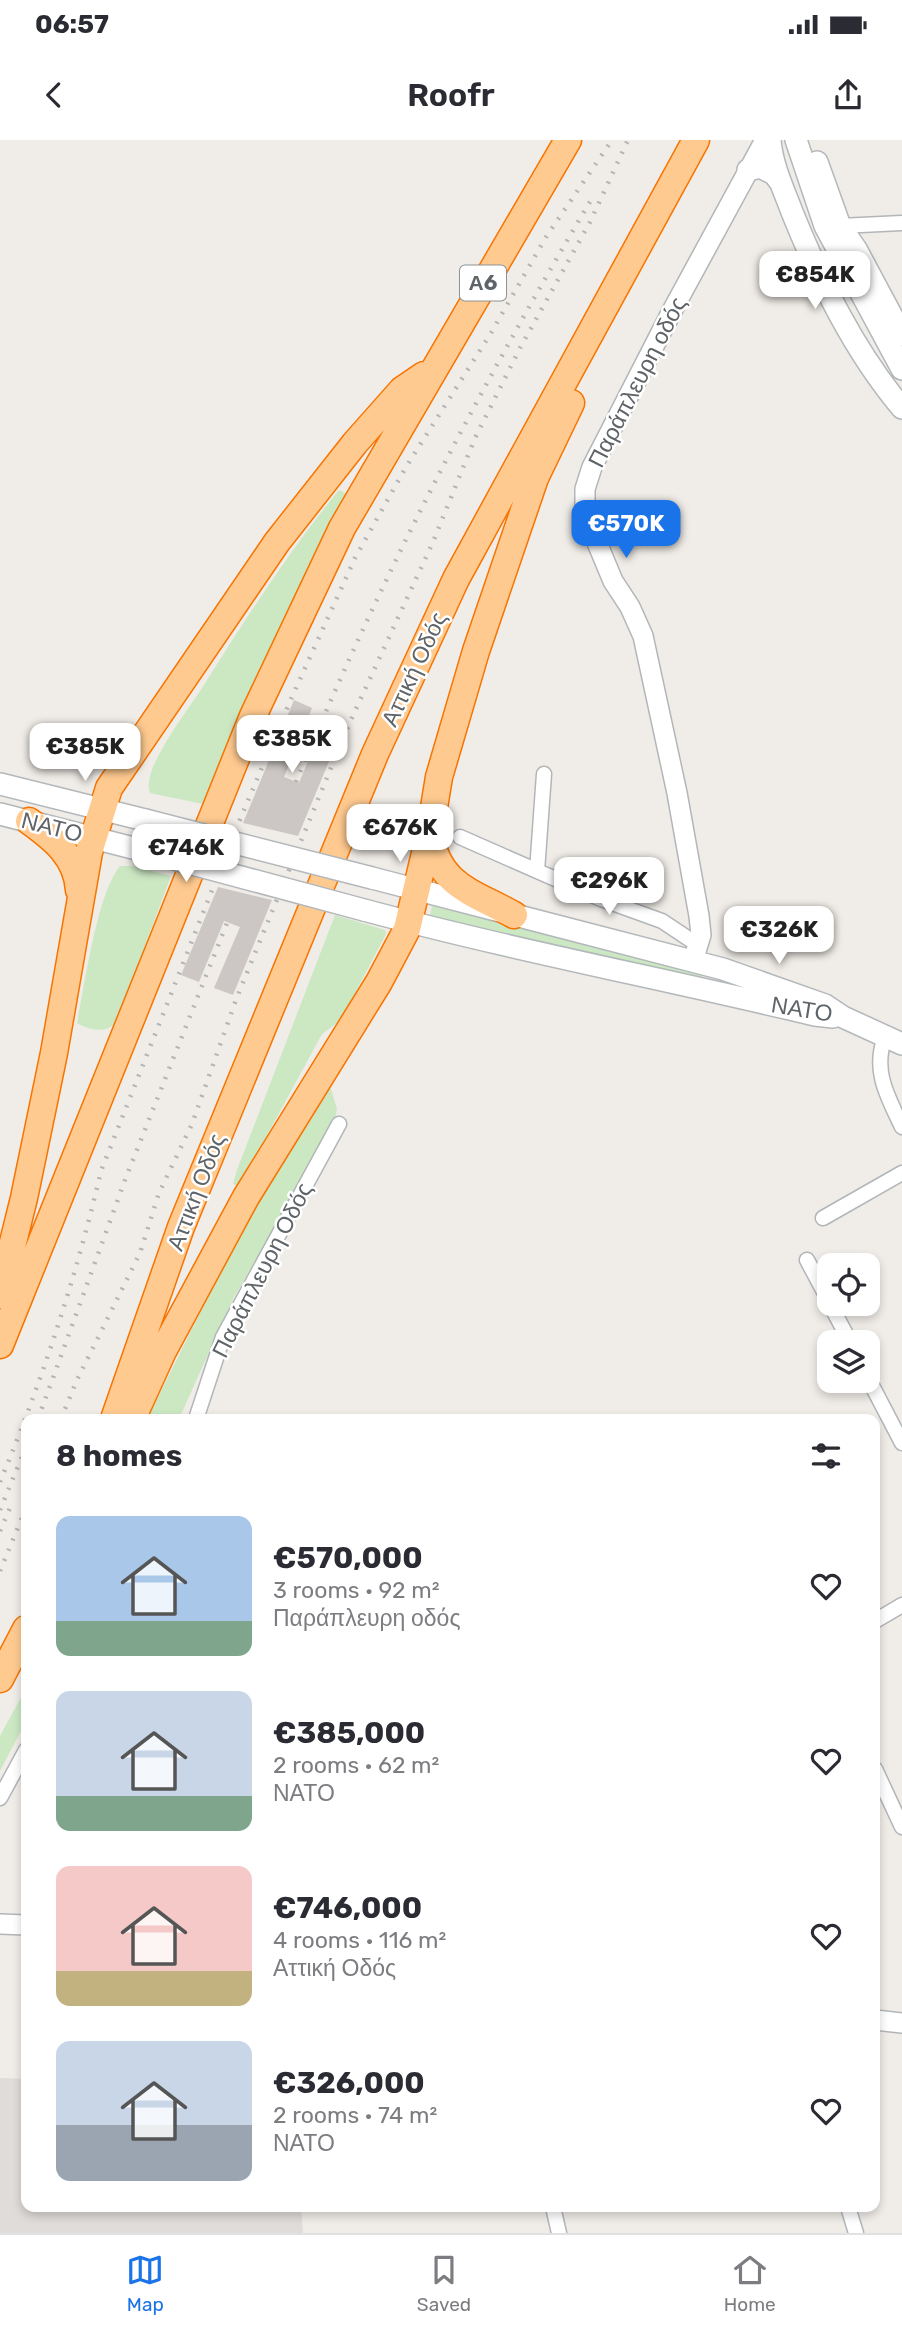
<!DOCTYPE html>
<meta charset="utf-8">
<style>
body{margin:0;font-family:Rubik,sans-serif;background:#f7f7f7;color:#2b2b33;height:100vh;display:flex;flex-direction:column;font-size:26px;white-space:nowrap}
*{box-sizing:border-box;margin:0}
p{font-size:23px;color:#7c7c81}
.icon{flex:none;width:38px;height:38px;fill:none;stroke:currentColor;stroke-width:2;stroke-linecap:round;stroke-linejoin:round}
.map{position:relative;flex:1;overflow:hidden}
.panel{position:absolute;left:21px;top:1274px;width:859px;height:798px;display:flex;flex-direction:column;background:#fff;border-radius:14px;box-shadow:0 4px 10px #0003}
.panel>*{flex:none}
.fabs{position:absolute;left:817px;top:1113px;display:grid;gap:14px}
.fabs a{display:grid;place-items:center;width:63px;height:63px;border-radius:14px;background:#fff;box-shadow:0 4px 10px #0003;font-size:35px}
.price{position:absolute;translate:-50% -60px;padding:0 16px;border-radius:14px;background:#fff;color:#222;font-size:23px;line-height:46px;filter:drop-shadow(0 2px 4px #0008)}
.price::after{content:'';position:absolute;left:50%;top:42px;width:21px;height:16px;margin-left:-10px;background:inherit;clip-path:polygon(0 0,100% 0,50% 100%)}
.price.selected{background:#1a73e8;color:#fff}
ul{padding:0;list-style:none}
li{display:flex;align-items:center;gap:21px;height:175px;padding:0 35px}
li span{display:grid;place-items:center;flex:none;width:196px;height:140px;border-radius:14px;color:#555}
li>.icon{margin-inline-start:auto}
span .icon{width:84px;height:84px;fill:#fffc;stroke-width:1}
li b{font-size:30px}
h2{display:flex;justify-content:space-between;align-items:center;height:84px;padding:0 35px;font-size:30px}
.status{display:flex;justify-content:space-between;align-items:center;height:49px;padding:0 35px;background:#fff;direction:ltr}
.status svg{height:19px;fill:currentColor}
header{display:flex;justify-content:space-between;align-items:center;height:91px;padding:0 35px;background:#fff;font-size:32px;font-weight:600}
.dock{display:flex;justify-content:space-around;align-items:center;height:98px;border-top:2px solid #e1e1e2;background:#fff;font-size:19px;color:#7c7c81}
.dock a{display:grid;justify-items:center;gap:4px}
.dock .selected{color:#1a73e8}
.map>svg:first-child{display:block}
.industrial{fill:#dfdcd9}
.green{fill:#cbe8c3}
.building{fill:#ccc7c4}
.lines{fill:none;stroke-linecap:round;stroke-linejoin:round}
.minor-casing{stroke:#b2b6b9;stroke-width:17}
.tertiary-casing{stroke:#b2b6b9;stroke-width:22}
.secondary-casing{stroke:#b3b8bb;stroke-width:24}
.motorway-casing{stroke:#f77400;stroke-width:29}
.minor{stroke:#fff;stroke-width:14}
.tertiary{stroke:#fff;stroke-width:19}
.secondary{stroke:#fff;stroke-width:21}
.motorway{stroke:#ffca90;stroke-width:26}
.rail{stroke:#b3b4b5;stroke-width:4.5;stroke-dasharray:2 9;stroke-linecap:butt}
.secondary-bridge-casing{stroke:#b3b8bb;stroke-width:24;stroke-linecap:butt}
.secondary-bridge{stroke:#fff;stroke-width:21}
.labels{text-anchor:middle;stroke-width:5;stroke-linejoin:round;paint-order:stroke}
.shield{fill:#fff;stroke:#8e9295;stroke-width:2}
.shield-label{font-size:21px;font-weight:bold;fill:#5e6467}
.street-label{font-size:23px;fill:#5e6467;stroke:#fff}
</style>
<div class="status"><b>06:57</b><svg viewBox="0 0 49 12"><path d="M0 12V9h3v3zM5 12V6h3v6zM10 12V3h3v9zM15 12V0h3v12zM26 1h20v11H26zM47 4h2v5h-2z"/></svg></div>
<header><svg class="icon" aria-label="back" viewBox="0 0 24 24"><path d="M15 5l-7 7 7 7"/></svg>Roofr<svg class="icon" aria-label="share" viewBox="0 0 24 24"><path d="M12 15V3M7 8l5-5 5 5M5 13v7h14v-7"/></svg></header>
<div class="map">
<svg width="902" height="2093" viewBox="0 0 902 2093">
<rect width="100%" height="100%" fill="#f0ece7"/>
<path class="industrial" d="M0 1938 26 1939V2067H301L303 2093H0Z"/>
<path class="green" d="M339 350 347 354 346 358 323 396 203 664 150 653C147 646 150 635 153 627 165 599 187 571 204 545 246 478 289 411 339 350Z
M120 726H132L171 736 116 883C105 894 89 890 77 883 85 844 97 754 120 726Z
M432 766 704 832 701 840 430 776Z
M335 775 385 790 386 794 341 880 322 894 239 1047 233 1044 237 1030Z
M328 949H331L337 969 334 984 233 1159 179 1279H147L229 1115 270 1043Z
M26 1548V1581L0 1631V1596Z"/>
<path class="building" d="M294 560 312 568 284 637 299 643 327 575 345 583 298 696 243 683Z
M218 747 272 760 233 855 214 848 240 787 224 781 199 842 181 835Z"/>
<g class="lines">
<defs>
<path id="minor" d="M840 86 902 83
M460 697 601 759 662 781 698 805
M537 731 544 634
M885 897C872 931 888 957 902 987
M823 1078 902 1033
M807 1120 830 1163
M830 1164 850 1202
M868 1238 902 1303
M196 1279 223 1197 339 984
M875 1481 902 1465
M875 1629 902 1687
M0 1658 26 1610
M553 2067 559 2093
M848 2067 856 2093"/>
<path id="tertiary" d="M693 821 701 795 699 776 677 653 643 496 630 467 613 441 598 405 585 365V349L592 327 610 292 672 171 765 0
M0 1784 26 1785
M875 1880 902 1883"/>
<path id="secondary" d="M770 0C772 25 783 48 792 72 820 141 854 211 902 268
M796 0 825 86 902 229
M817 22 840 86 856 109 902 195
M748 30 760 27 774 34 780 42
M0 644 145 680
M0 674 133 708
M372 738 723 829 825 865 843 877 902 904
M364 770C513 810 665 839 815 875L833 877"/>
<path id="motorway" d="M29 681C54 699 77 717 79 750
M430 694C438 746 473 752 514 775
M0 1155 24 1058 54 913 89 712 109 648 277 402 355 303 402 250 424 235
M0 1205 253 576 342 388 568 0
M114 1279 181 1087 375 614 456 439 696 0
M132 1279 163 1211 246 1057 379 842 407 789 430 692 439 637 476 511 535 338 571 263
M0 1539 26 1489"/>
</defs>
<use href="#minor" class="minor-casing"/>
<use href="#tertiary" class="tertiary-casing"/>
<use href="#secondary" class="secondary-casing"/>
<use href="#motorway" class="motorway-casing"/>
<use href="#minor" class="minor"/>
<use href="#tertiary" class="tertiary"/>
<use href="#secondary" class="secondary"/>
<use href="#motorway" class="motorway"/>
<path class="rail" d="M296 642C379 441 480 247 591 60
M38 1279 125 1040 227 783
M61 1279 76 1242 140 1113 159 1053 192 984 237 857 349 584 433 402 475 298 520 208 590 82 628 0
M0 1342C42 1241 76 1138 101 1031L239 682 291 559 355 418 406 327 491 193 546 97 612 0
M0 1370 26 1307
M0 1391 13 1361
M0 1431 26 1368"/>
<defs>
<path id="secondary-bridge" d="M145 680 372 738
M133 708 364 770"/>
</defs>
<use href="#secondary-bridge" class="secondary-bridge-casing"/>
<use href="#secondary-bridge" class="secondary-bridge"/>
</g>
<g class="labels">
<rect class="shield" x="460" y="125.5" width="46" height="35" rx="5"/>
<g class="shield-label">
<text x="483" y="150">Α6</text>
</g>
<g class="street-label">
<text transform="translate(637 242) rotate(-63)" y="8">Παράπλευρη οδός</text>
<text transform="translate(414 529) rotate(-65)" y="8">Αττική Οδός</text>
<text transform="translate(52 687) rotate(14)" y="8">ΝΑΤΟ</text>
<text transform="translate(802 869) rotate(9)" y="8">ΝΑΤΟ</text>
<text transform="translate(196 1052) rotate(-69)" y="8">Αττική Οδός</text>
<text transform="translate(262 1130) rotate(-63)" y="8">Παράπλευρη Οδός</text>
</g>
</g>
</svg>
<div class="fabs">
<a><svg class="icon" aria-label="locate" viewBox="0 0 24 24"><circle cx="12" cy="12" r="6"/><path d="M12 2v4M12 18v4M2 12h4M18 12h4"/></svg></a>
<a><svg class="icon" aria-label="layers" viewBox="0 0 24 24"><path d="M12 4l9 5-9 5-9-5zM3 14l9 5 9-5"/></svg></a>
</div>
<b class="price" style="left:815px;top:171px">€854K</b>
<b class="price selected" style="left:626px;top:420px">€570K</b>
<b class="price" style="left:292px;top:635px">€385K</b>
<b class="price" style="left:85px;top:643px">€385K</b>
<b class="price" style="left:400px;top:724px">€676K</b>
<b class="price" style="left:186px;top:744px">€746K</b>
<b class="price" style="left:609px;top:777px">€296K</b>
<b class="price" style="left:779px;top:826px">€326K</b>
<section class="panel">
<h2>8 homes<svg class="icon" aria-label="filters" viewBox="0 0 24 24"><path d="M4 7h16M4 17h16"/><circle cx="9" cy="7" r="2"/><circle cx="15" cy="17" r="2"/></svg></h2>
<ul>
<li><span style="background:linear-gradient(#a9c7e8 75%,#7fa58c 0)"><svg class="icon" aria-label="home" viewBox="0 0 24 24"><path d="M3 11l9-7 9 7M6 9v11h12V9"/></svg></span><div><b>€570,000</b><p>3 rooms · 92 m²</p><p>Παράπλευρη οδός</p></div><svg class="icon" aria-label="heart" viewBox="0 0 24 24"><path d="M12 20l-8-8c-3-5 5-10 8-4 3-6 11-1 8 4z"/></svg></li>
<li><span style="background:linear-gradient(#c9d6e8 75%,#7fa58c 0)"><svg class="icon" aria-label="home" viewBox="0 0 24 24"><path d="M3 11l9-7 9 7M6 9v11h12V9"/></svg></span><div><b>€385,000</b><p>2 rooms · 62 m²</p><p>ΝΑΤΟ</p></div><svg class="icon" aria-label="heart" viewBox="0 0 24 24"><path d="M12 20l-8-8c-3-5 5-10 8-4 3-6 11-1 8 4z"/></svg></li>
<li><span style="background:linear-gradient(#f6c9c9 75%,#c2b280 0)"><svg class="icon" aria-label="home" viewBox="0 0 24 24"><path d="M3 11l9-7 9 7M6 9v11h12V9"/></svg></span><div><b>€746,000</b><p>4 rooms · 116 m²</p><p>Αττική Οδός</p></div><svg class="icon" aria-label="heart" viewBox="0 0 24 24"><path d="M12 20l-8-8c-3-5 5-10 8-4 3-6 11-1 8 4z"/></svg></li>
<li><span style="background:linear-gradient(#c9d6e8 60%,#9aa5b1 0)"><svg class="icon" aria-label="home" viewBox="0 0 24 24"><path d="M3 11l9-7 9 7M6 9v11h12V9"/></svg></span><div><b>€326,000</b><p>2 rooms · 74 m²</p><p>ΝΑΤΟ</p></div><svg class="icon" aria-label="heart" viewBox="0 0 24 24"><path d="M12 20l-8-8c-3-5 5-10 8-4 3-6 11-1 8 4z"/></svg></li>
</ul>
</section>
</div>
<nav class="dock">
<a class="selected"><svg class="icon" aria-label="map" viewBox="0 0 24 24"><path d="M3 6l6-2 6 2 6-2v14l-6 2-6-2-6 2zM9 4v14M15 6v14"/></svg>Map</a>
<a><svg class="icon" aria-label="saved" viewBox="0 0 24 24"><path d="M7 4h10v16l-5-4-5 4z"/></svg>Saved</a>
<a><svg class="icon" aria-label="home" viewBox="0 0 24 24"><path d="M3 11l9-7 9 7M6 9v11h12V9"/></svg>Home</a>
</nav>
